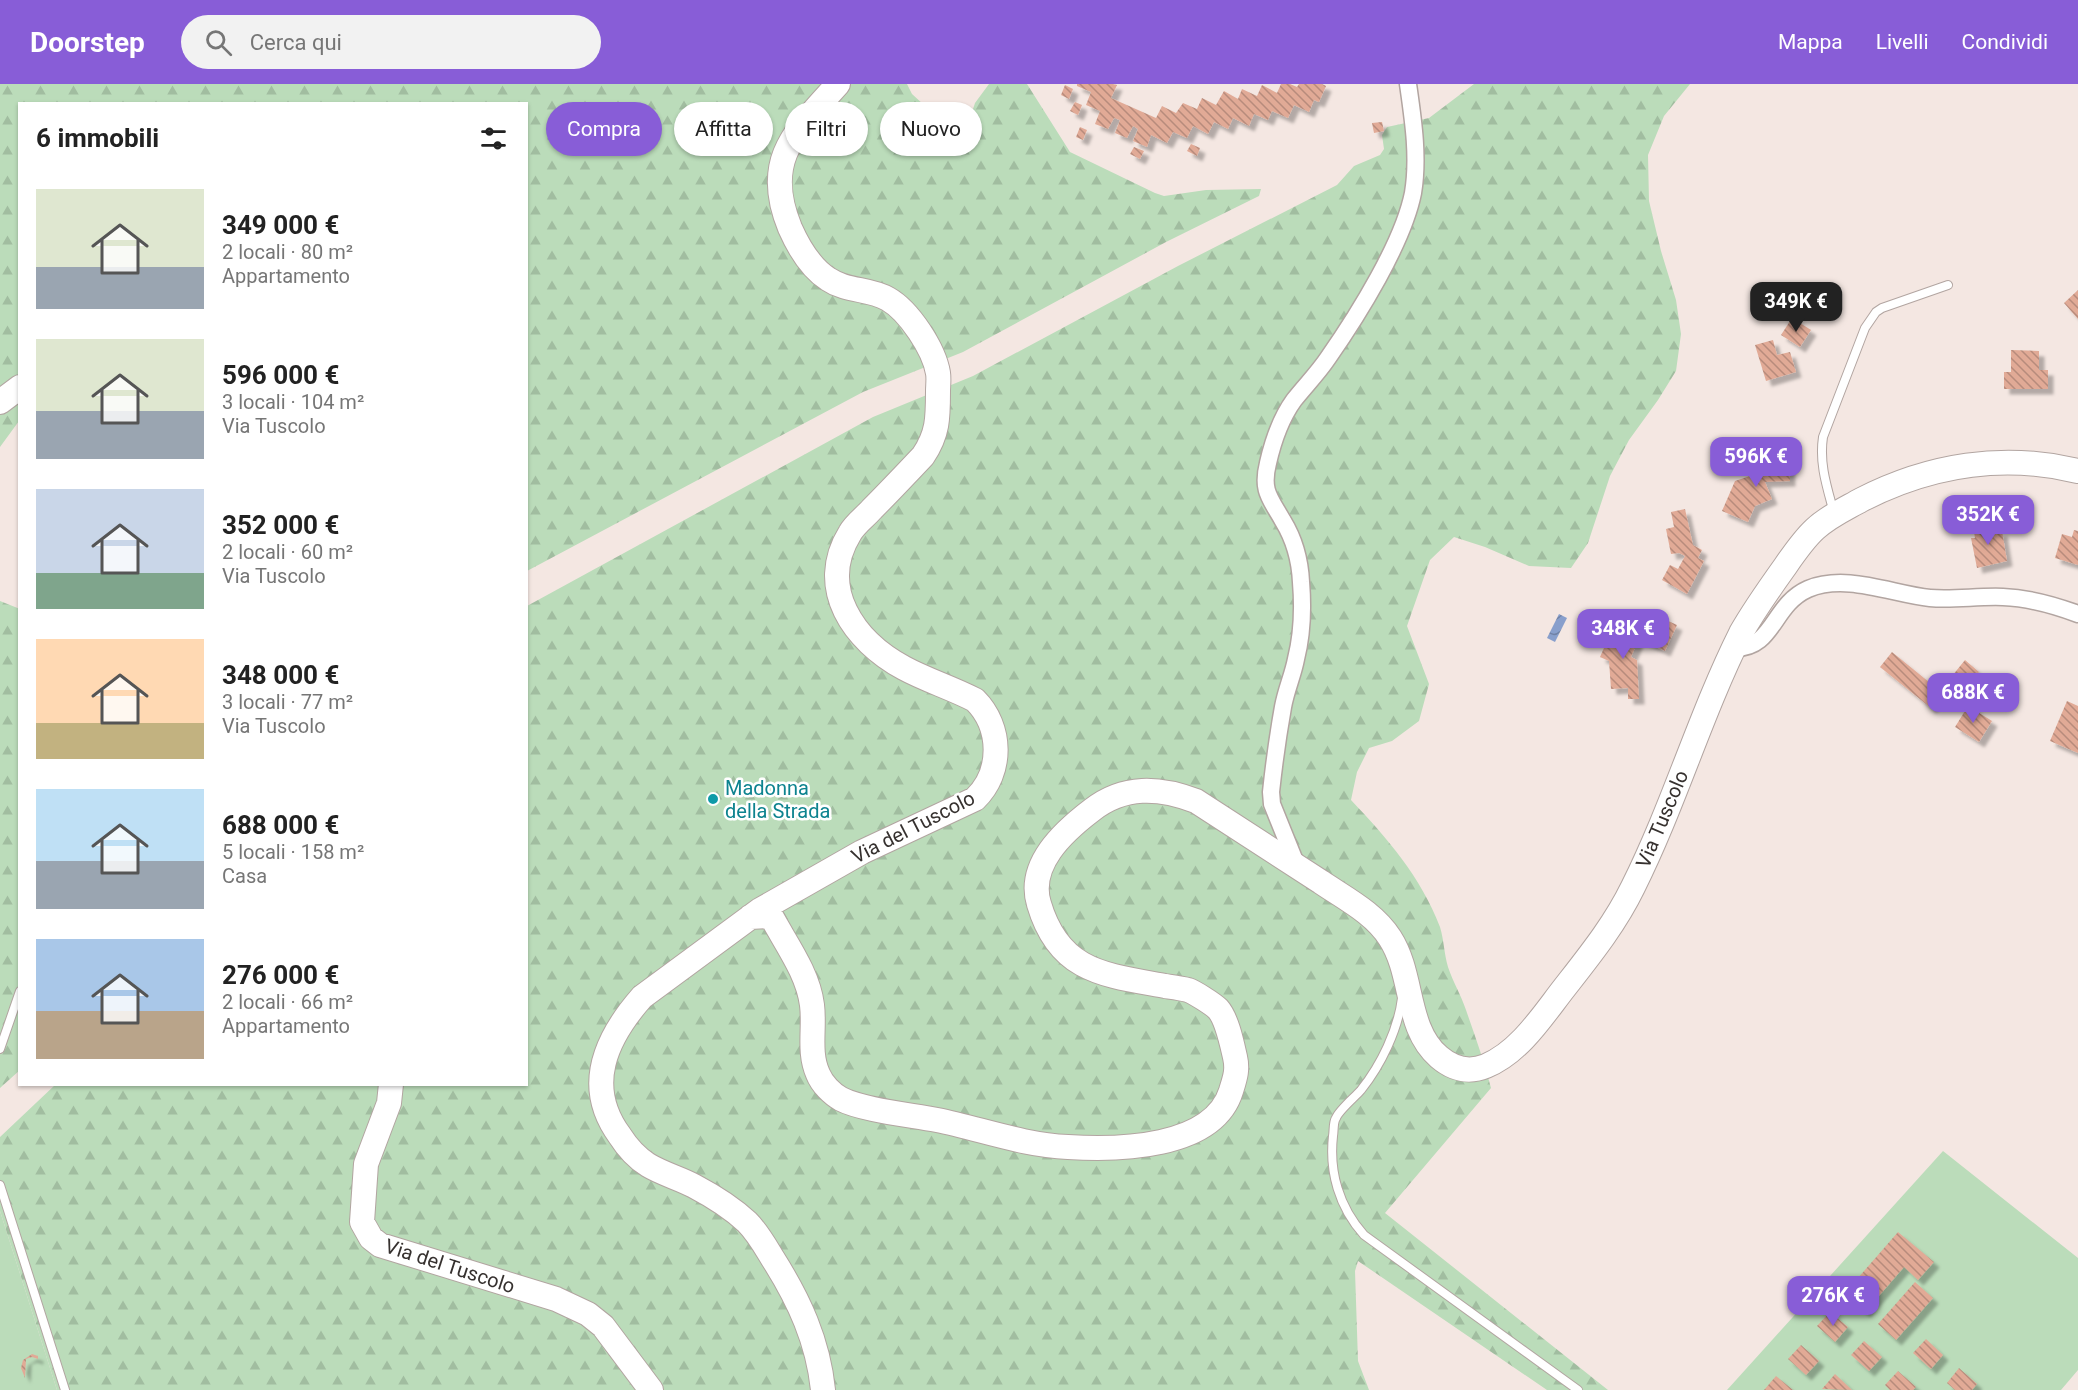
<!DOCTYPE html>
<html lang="it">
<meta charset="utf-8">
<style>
body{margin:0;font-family:Roboto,sans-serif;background:#f2f2f2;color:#222;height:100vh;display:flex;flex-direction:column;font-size:22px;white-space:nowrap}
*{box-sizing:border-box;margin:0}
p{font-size:20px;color:#767676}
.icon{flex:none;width:33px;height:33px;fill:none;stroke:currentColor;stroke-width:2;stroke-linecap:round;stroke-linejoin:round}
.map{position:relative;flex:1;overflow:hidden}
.details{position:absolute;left:18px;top:18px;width:510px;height:984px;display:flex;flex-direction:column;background:#fff;border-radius:0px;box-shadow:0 2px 4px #0004}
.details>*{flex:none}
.hud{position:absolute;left:546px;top:18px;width:570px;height:54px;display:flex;gap:12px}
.price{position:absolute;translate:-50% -51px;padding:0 14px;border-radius:12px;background:#885dd7;color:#fff;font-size:20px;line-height:39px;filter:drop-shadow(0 2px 3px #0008)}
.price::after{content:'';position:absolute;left:50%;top:36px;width:18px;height:14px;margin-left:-9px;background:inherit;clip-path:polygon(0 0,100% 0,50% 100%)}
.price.on{background:#222;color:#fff}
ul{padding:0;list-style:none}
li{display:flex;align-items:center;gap:18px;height:150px;padding:0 18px}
li span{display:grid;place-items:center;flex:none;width:168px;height:120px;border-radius:0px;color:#555}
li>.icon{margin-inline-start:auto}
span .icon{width:72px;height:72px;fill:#fffc;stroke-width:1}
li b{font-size:26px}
h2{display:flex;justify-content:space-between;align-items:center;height:72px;padding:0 18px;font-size:26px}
.pill{padding:0 21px;border-radius:27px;background:#fff;box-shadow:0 2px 4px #0004;font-size:21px;line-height:54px}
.pill.on{background:#885dd7;color:#fff}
header{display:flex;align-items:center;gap:36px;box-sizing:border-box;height:84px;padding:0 30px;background:#885dd7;color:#fff}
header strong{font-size:28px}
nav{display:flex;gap:33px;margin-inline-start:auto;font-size:21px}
.search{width:420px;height:54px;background:#f2f2f2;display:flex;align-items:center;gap:15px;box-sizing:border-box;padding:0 21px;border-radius:33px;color:#767676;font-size:22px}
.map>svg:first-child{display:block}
.grass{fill:#bbdcba}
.forest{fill:url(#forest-firs)}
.water{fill:url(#water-waves)}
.building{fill:url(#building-back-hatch);filter:url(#shadow)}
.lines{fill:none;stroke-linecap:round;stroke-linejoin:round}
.lane-casing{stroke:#b2a5a1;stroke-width:10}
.street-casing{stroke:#b2a5a1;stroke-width:19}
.secondary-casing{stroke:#b2a5a1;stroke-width:26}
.lane{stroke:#fff;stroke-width:8}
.street{stroke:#fff;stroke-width:16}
.secondary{stroke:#fff;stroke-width:24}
.culture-dot{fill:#0f9aa8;stroke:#fff;stroke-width:2}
.labels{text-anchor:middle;stroke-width:5;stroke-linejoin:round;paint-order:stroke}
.culture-label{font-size:20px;fill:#0d838f;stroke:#fff;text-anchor:start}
.street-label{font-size:20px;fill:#36312f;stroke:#fff}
</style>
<header>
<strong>Doorstep</strong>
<div class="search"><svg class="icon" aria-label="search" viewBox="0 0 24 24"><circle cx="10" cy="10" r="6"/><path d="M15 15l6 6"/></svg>Cerca qui</div>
<nav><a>Mappa</a><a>Livelli</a><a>Condividi</a></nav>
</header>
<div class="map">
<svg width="2078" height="1306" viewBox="0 0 2078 1306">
<defs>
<pattern id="forest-firs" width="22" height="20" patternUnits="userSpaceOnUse" patternTransform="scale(1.5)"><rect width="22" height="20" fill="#bbdcba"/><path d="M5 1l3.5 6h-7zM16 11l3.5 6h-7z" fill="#a1bda0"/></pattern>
<pattern id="water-waves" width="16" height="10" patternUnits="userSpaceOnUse" patternTransform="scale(1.5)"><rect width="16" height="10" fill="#889fcc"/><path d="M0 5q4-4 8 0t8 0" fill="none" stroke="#7082a6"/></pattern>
<pattern id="building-back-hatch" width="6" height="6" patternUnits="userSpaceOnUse" patternTransform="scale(1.5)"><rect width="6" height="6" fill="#e1aa96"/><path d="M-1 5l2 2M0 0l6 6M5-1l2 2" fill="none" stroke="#b78b7b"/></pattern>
<filter id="shadow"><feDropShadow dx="5.5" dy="5.5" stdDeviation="1.5" flood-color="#0004"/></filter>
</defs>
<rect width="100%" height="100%" fill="#f4e7e2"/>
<path class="grass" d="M1943 1067 2078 1174V1286L2061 1306H1727Z
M0 1127 57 1306H0Z"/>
<path class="forest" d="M0 0H907L912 10 936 32 944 47 951 51 961 50 967 43 975 19 989 0H1027L1070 68 1155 109 1164 112 1206 106 1261 105 1259 112 1166 158 963 268 863 308 527 487 526 20H20L19 337 0 363Z
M1474 0H1690L1664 32 1648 71 1649 117 1661 167 1676 216 1681 250 1676 287 1658 316 1629 356 1610 392 1588 459 1571 484 1529 482 1485 463 1454 453 1430 476 1407 542 1429 600 1419 637 1392 657 1369 664 1357 688 1351 716C1387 754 1421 793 1440 843 1444 856 1444 870 1448 883 1453 898 1461 911 1466 926 1475 952 1484 977 1491 1004L1385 1129 1608 1306H1547L1358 1177 1355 1187 1358 1277 1369 1306H57L0 1127V1053L55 1001 526 1000 527 522 873 333 973 292 1178 182 1337 101 1354 82 1380 71 1384 65 1382 51 1387 43 1429 34Z
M0 517 20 525V986L0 1004Z"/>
<path class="water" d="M1559 530 1567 534 1555 558 1547 554Z"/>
<path class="building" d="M1077 0H1113L1117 1 1111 14 1156 34 1162 22 1176 29 1183 19 1197 25 1202 14 1216 21 1224 7 1238 15 1242 5 1257 12 1262 1 1277 9 1281 0H1290L1297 3 1299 0H1322L1326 2 1319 18 1314 16 1309 28 1294 21 1288 34 1272 27 1268 36 1254 30 1249 42 1233 34 1228 45 1214 38 1208 50 1193 42 1187 54 1173 48 1167 59 1151 51 1147 63 1133 57 1138 45 1133 42 1127 54 1115 49 1120 36 1114 34 1108 45 1095 40 1100 27 1086 21 1091 8 1077 2Z
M1065 1 1073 5 1069 15 1061 11Z
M1075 18 1082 21 1078 31 1070 27Z
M1382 38 1384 47 1374 49 1372 39Z
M1080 43 1087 46 1083 56 1076 53Z
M1191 60 1200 64 1197 72 1187 67Z
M1134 63 1144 67 1140 75 1130 70Z
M2078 206V235L2064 219Z
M1792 234 1811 246 1800 263 1781 251Z
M1773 256 1777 271 1790 268 1796 288 1766 297 1755 261Z
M2011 266 2039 267V286H2048V305H2004V288H2011Z
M1789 374 1790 397 1765 398 1772 415 1755 422 1748 438 1722 427 1735 397 1756 390 1755 376Z
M1685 425 1693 461 1702 466 1698 474 1704 477 1687 510 1662 496 1670 481 1678 485 1685 472 1679 469 1671 470 1666 445 1674 443 1671 428Z
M1991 439 1993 448 2002 447 2007 477 1977 484 1971 454H1975L1973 442Z
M2074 446 2078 447V481L2055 474 2062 450 2072 453Z
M1666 536 1677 541 1665 567 1641 556 1649 538 1663 544Z
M1615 539 1641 550 1631 573 1637 576 1639 615H1628V604L1611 605 1609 577 1600 573Z
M1892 568 1940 607 1965 576 1979 588 1956 618 1944 608 1931 624 1880 583Z
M2067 617 2078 622V669L2050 657Z
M1968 622 1992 637 1979 658 1955 643Z
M1898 1148 1934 1178 1918 1196 1904 1183 1865 1228 1844 1210Z
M1915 1198 1933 1214 1896 1256 1878 1240Z
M1830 1228 1848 1243 1835 1258 1817 1242Z
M1926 1255 1943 1271 1931 1285 1913 1269Z
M1864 1257 1882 1273 1869 1287 1851 1271Z
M1801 1261 1819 1277 1806 1291 1788 1275Z
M32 1270 38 1272V1275L32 1273 26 1275 25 1294 21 1284 23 1276Z
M1959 1284 1977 1300 1972 1306H1955L1947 1299Z
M1898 1287 1916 1303 1913 1306H1890L1885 1301Z
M1835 1290 1852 1306 1822 1305Z
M1776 1292 1793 1306H1764Z"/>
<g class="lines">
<defs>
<path id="lane" d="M1834 429C1827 403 1819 380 1823 353L1865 244 1876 228 1882 224 1948 201
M1402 914C1398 946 1381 981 1361 1006 1355 1013 1339 1026 1336 1034 1333 1038 1334 1047 1333 1052 1329 1088 1339 1123 1364 1151L1578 1306
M0 965 20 907
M0 1101 65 1306"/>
<path id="street" d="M1734 564C1774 565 1772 521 1808 505 1846 489 1892 510 1930 514 1954 516 1978 512 2003 513 2028 514 2054 521 2078 530
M1297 782 1272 720 1271 708C1274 680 1278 651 1283 623 1286 606 1293 591 1296 575 1302 551 1303 522 1301 498 1300 477 1294 455 1283 437 1270 414 1261 407 1268 379 1273 357 1281 334 1294 316 1305 302 1318 289 1328 274 1358 231 1403 159 1413 109 1419 73 1413 35 1408 0"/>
<path id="secondary" d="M0 318 20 303
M750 833 771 832C786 860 808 889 812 921 815 944 808 968 818 990 822 1000 832 1010 841 1015 862 1026 912 1031 937 1036 981 1045 1023 1061 1068 1063 1117 1066 1213 1065 1231 1007 1235 994 1238 986 1235 973 1232 960 1227 935 1218 925 1213 920 1194 908 1188 906 1181 904 1172 903 1165 902 1104 891 1059 888 1039 820 1027 781 1063 748 1092 726 1124 701 1159 703 1196 717 1238 744 1280 771 1321 798 1346 815 1374 829 1390 854 1414 891 1405 944 1439 973 1453 985 1469 989 1486 982 1520 968 1543 931 1565 903 1590 871 1615 840 1633 803 1674 721 1700 631 1741 549 1754 526 1769 505 1784 484 1793 471 1803 456 1815 445 1829 432 1845 425 1861 416 1929 381 2003 369 2078 387
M391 1000 389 1019 366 1080 362 1138 371 1154 380 1161 556 1215 588 1230 603 1242 651 1306
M823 1306C818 1257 799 1216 773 1175 765 1162 758 1149 747 1138 732 1124 711 1111 694 1102 679 1094 663 1090 648 1081 637 1074 627 1063 620 1052 583 1002 606 954 642 913L760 826 862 768 975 715C1003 688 1002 643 975 616 952 604 926 596 904 584 854 557 816 504 850 449 855 440 865 433 872 425 889 408 906 390 923 372 938 350 938 334 938 307 938 302 939 295 938 289 934 265 909 227 888 215 869 204 847 208 828 195 811 184 798 162 790 144 762 76 795 48 838 0"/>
</defs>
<use href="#lane" class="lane-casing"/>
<use href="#street" class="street-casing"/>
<use href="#secondary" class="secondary-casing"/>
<use href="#lane" class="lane"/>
<use href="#street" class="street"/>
<use href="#secondary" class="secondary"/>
</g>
<circle class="culture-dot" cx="713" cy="715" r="6"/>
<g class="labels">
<g class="culture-label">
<text x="725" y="711">Madonna<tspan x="725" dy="23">della Strada</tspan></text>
</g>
<g class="street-label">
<text transform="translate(1662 735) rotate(-67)" y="7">Via Tuscolo</text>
<text transform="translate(913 743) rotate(-27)" y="7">Via del Tuscolo</text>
<text transform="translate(450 1182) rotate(18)" y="7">Via del Tuscolo</text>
</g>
</g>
</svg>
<b class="price on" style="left:1796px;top:249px">349K €</b>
<b class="price" style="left:1756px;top:404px">596K €</b>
<b class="price" style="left:1988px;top:462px">352K €</b>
<b class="price" style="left:1623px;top:576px">348K €</b>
<b class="price" style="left:1973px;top:640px">688K €</b>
<b class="price" style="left:1833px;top:1243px">276K €</b>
<div class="hud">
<a class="pill on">Compra</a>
<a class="pill">Affitta</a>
<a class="pill">Filtri</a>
<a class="pill">Nuovo</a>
</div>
<section class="details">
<h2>6 immobili<svg class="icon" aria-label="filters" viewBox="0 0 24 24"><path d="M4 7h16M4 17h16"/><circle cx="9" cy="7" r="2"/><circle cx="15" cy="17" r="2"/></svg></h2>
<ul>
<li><span style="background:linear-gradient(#dfe7d0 65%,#9aa5b1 0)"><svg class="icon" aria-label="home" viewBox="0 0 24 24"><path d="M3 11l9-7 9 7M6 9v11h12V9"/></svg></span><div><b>349 000 €</b><p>2 locali · 80 m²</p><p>Appartamento</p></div></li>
<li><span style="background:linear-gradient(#dfe7d0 60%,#9aa5b1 0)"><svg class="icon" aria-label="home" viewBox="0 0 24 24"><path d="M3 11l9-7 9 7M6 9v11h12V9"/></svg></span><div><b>596 000 €</b><p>3 locali · 104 m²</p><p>Via Tuscolo</p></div></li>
<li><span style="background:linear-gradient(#c9d6e8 70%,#7fa58c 0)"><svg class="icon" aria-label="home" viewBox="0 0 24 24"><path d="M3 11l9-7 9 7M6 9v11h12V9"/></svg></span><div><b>352 000 €</b><p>2 locali · 60 m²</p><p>Via Tuscolo</p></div></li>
<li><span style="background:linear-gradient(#ffd9b3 70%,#c2b280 0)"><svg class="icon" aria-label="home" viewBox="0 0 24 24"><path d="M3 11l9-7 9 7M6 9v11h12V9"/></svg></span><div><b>348 000 €</b><p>3 locali · 77 m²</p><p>Via Tuscolo</p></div></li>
<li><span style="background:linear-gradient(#bfe0f5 60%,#9aa5b1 0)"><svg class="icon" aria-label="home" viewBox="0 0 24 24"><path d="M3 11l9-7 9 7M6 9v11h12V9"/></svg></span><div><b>688 000 €</b><p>5 locali · 158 m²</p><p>Casa</p></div></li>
<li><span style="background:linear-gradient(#a9c7e8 60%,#b9a48a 0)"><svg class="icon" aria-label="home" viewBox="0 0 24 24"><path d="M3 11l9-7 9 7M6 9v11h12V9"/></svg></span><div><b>276 000 €</b><p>2 locali · 66 m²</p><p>Appartamento</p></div></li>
</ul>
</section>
</div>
